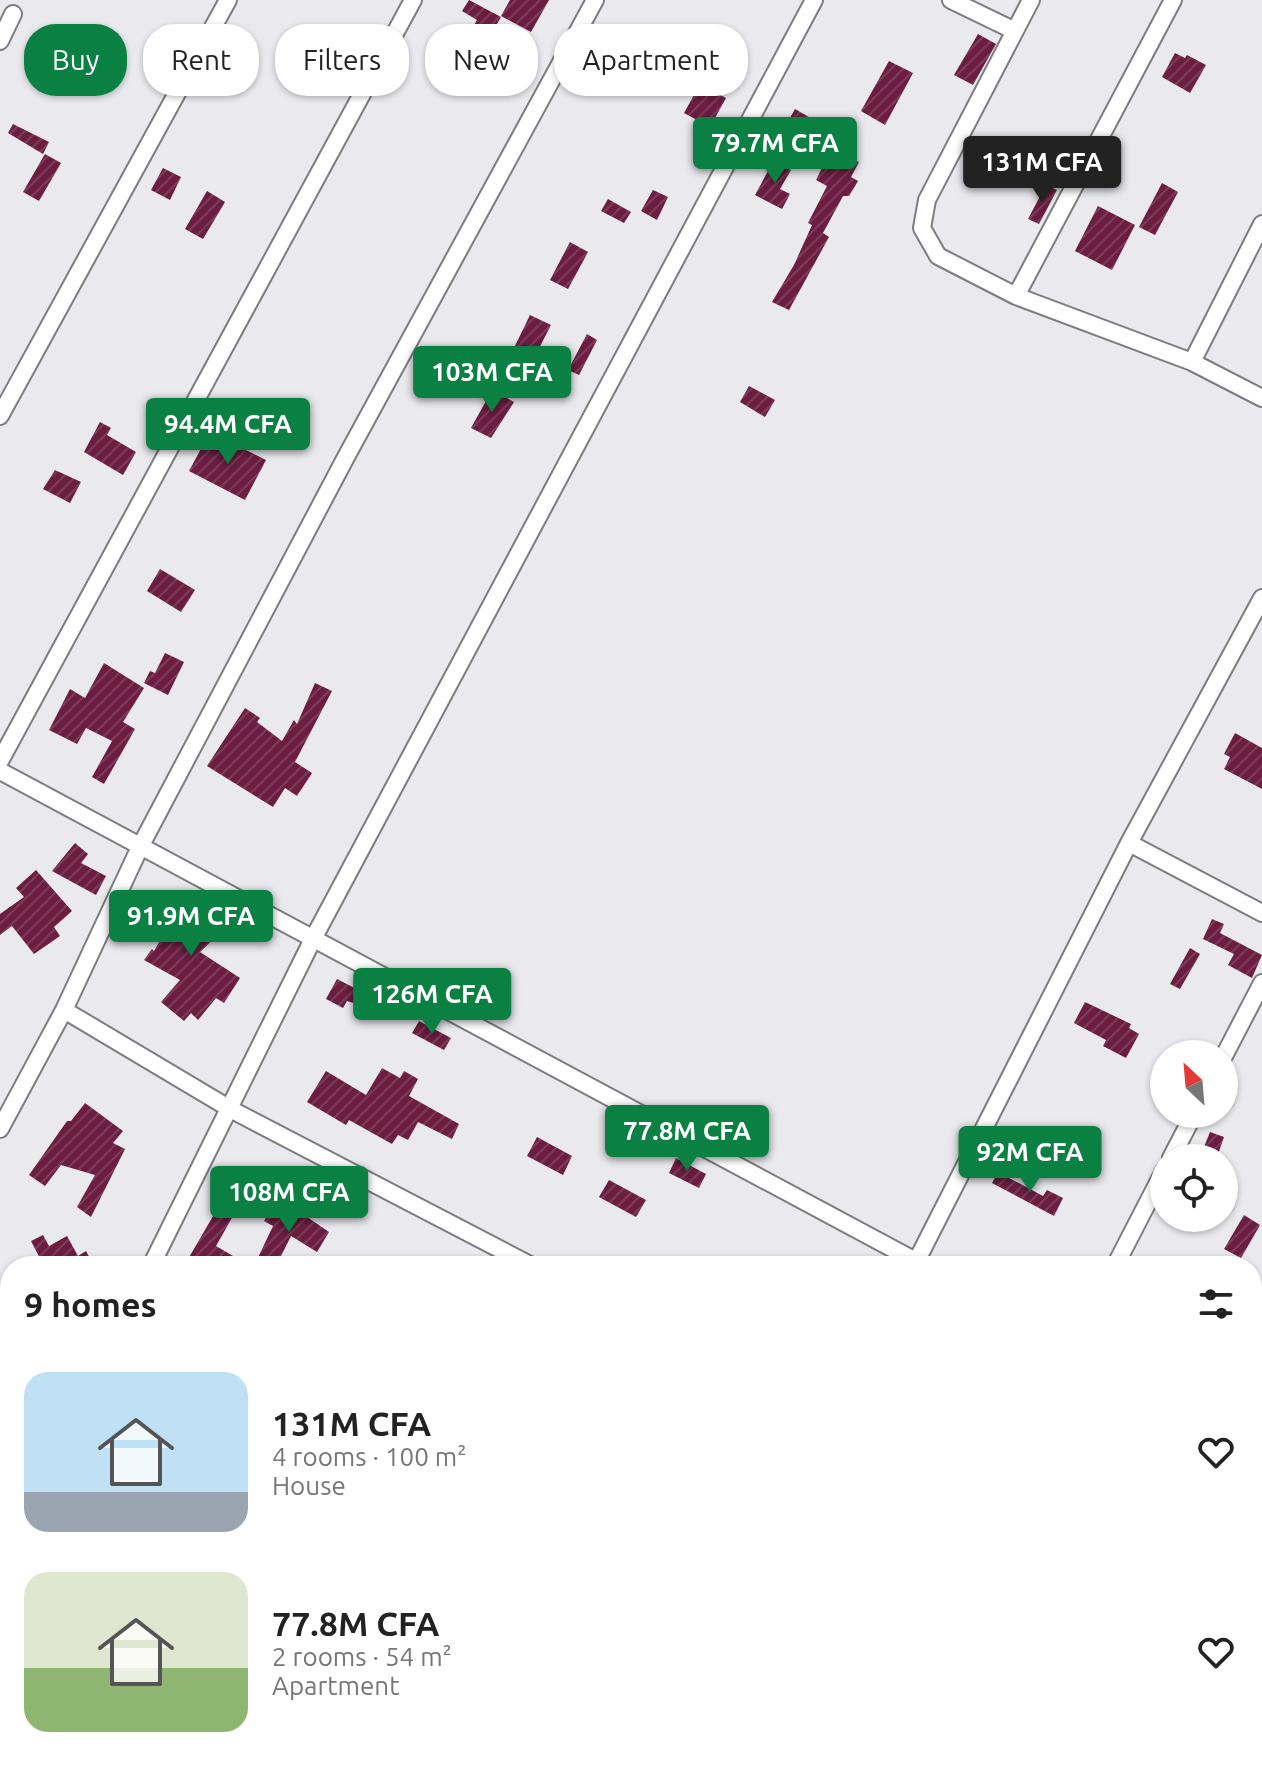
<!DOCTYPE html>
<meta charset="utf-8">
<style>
body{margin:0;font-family:Ubuntu,sans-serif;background:#f2f2f2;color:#222;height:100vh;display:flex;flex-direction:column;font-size:30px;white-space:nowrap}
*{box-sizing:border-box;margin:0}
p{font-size:26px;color:#767676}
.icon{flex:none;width:44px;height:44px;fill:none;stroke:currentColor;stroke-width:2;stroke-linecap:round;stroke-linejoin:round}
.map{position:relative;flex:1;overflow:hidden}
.details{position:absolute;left:0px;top:1256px;width:1262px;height:512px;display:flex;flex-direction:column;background:#fff;border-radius:32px 32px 0 0;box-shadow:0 2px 6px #0004}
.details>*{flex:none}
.top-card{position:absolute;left:24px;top:24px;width:800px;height:72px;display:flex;gap:16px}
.needle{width:52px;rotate:334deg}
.controls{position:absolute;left:1150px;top:1040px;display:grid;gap:16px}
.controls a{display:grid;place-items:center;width:88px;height:88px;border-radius:50%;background:#fff;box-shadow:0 2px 6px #0004;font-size:40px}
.price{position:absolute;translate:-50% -68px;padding:0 18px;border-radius:8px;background:#0b8043;color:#fff;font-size:26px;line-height:52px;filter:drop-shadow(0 2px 4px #0008)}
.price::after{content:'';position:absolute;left:50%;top:48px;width:24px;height:18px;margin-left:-12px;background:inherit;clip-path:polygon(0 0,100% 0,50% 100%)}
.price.on{background:#222;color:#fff}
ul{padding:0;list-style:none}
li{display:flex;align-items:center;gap:24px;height:200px;padding:0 24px}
li span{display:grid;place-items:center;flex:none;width:224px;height:160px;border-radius:24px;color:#555}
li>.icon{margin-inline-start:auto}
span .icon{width:96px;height:96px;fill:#fffc;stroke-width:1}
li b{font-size:34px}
h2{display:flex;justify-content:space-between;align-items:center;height:96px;padding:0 24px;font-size:34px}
.chip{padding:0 28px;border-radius:32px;background:#fff;box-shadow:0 2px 6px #0004;font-size:28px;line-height:72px}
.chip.on{background:#0b8043;color:#fff}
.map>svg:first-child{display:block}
.building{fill:url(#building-hatch)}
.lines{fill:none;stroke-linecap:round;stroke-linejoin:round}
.minor-casing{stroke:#7c7c81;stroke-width:20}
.major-casing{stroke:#c5c5c6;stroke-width:24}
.minor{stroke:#fff;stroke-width:16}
.major{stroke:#b8c8eb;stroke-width:20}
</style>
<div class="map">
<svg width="1262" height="1768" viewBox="0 0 1262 1768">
<defs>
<pattern id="building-hatch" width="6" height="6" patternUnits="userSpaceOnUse" patternTransform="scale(2)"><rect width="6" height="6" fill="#6d1d42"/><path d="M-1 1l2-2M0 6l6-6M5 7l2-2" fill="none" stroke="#7c3c59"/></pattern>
</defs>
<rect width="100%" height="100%" fill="#e9e9ee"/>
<path class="building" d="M469 0 501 17 480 54 463 44 477 20 462 11Z
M510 0H549L531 32 501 16Z
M978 34 996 44 973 85 954 75Z
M1175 53 1185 58 1187 55 1206 65 1190 93 1162 77Z
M889 61 913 73 885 125 861 111Z
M700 84 726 98 710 127 684 113Z
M795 109 828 128 820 142 859 162 851 177 858 181 849 196H843L823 233 829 237 789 310 772 302 794 265 812 225 808 223 827 186 816 180 827 158 782 132Z
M13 124 49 142 43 154 8 133Z
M45 154 61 163 39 201 23 192Z
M774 160 791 170 780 189 790 194 782 209 755 195Z
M163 168 181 177 170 200 151 190Z
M1162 183 1178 192 1155 235 1139 227Z
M1046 185 1057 190 1039 224 1028 219Z
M653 190 668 197 657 220 641 211Z
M207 191 225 202 203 239 185 229Z
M608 199 631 212 624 223 601 211Z
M1098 206 1135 225 1112 270 1075 251Z
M570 242 588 252 568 289 550 280Z
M530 315 551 325 532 362 512 352Z
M587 334 597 340 579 375 568 370Z
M749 386 775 400 765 417 740 402Z
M492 390 514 402 491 438 471 428Z
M100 422 111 428 107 435 136 452 123 475 84 452Z
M210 432 266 460 245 500 189 471Z
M55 470 81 482 70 503 43 489Z
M160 569 195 590 181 612 147 591Z
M165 653 184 662 168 695 144 683 150 671 155 673Z
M104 663 144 688 123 722 135 729 104 784 92 777 112 741 86 728 77 744 49 730 70 689 85 698Z
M315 683 332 691 295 762 312 773 297 796 285 788 273 807 207 766 245 708 260 718 257 722 282 741 294 720 297 724Z
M1235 733 1262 748V789L1224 769 1230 757 1224 754Z
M75 843 88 854 81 863 106 876 96 895 52 871Z
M36 870 72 911 54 927 60 936 34 954 12 926 0 935V914L24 897 16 888Z
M161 894 195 915 203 902 231 923 200 952 240 978 224 1003 216 998 198 1020 191 1013 184 1021 161 1002 180 980 144 960 152 949 154 951 169 925 149 913Z
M1212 919 1224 924 1220 933 1262 955 1252 978 1228 965 1234 954 1203 939Z
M1190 948 1200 954 1180 989 1170 984Z
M337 979 372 997 368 1008 347 1001 343 1008 326 999Z
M1085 1002 1131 1024 1129 1028 1139 1034 1126 1058 1103 1046 1106 1040 1074 1023Z
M419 1021 451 1038 444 1050 412 1033Z
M382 1068 400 1078 404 1071 418 1079 409 1096 459 1124 452 1139 418 1122 408 1140 398 1135 392 1144 349 1120 346 1125 307 1102 326 1071 366 1095Z
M85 1103 123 1131 113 1143 125 1149 91 1217 77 1207 95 1175 61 1165 45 1186 29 1175 67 1121H71Z
M1210 1132 1224 1137 1217 1157 1202 1152Z
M537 1137 572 1156 563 1175 527 1156Z
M676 1158 706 1174 699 1188 669 1173Z
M998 1172 1043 1196 1047 1190 1063 1198 1054 1216 992 1183Z
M609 1180 646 1200 636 1217 599 1197Z
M275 1204 284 1209 294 1208 329 1232 317 1252 291 1236 276 1266H254L273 1226 264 1221Z
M216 1211 233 1216 216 1246 250 1266H184Z
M1244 1215 1260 1225 1241 1258 1224 1249Z
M43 1235 49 1246 67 1236 78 1256 86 1251 94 1266H44L31 1241Z"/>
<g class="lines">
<defs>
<path id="minor" d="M951 0 1015 31
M1031 0 927 200 922 228 938 256 1016 296 1192 362 1262 398
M0 41 13 14
M1016 296 1173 0
M1192 362 1262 224
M0 416 228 0
M0 761 413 0
M0 771 925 1266
M1129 843 1262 913
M64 1010 232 1110 532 1266
M1224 1056 1262 983
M0 1129 64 1010 140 847 346 457 595 0
M1171 1158 1194 1114
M151 1266 313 939 814 0
M914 1266 1129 843 1262 598
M1115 1266 1164 1171
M1252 1388 1262 1370
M1252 1437 1262 1442
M0 1548 10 1530
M1252 1649 1262 1655
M374 1758 392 1768
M650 1768 655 1758
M857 1768 862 1758
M1050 1768 1056 1758
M1252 1768 1262 1749"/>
<path id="major" d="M19 1758 37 1768"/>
</defs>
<use href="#minor" class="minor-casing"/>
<use href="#major" class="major-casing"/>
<use href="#minor" class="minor"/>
<use href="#major" class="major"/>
</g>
</svg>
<div class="controls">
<a><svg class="needle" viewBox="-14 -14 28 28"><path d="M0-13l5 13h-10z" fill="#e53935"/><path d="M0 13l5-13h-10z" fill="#767676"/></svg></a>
<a><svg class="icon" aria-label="locate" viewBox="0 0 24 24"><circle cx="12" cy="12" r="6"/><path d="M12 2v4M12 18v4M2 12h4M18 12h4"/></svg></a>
</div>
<b class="price" style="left:775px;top:185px">79.7M CFA</b>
<b class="price on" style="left:1042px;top:204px">131M CFA</b>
<b class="price" style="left:492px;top:414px">103M CFA</b>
<b class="price" style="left:228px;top:466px">94.4M CFA</b>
<b class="price" style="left:191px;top:958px">91.9M CFA</b>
<b class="price" style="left:432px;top:1036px">126M CFA</b>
<b class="price" style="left:687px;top:1173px">77.8M CFA</b>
<b class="price" style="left:1030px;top:1194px">92M CFA</b>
<b class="price" style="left:289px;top:1234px">108M CFA</b>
<div class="top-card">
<a class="chip on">Buy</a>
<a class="chip">Rent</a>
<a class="chip">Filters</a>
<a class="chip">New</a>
<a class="chip">Apartment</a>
</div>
<section class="details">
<h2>9 homes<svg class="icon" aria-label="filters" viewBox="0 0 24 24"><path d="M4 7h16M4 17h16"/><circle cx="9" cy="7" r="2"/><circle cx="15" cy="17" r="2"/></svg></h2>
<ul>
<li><span style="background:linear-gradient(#bfe0f5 75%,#9aa5b1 0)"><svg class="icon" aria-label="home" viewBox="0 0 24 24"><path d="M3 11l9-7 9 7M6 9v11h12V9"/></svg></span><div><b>131M CFA</b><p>4 rooms · 100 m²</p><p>House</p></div><svg class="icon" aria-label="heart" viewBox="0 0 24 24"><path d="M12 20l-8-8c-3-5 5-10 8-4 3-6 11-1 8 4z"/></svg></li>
<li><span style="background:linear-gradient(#dfe7d0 60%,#8fb573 0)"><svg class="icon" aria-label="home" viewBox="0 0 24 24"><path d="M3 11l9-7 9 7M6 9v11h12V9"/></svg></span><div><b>77.8M CFA</b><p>2 rooms · 54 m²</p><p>Apartment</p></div><svg class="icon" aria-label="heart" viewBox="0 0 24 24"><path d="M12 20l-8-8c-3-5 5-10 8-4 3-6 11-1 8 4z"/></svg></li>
</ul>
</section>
</div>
